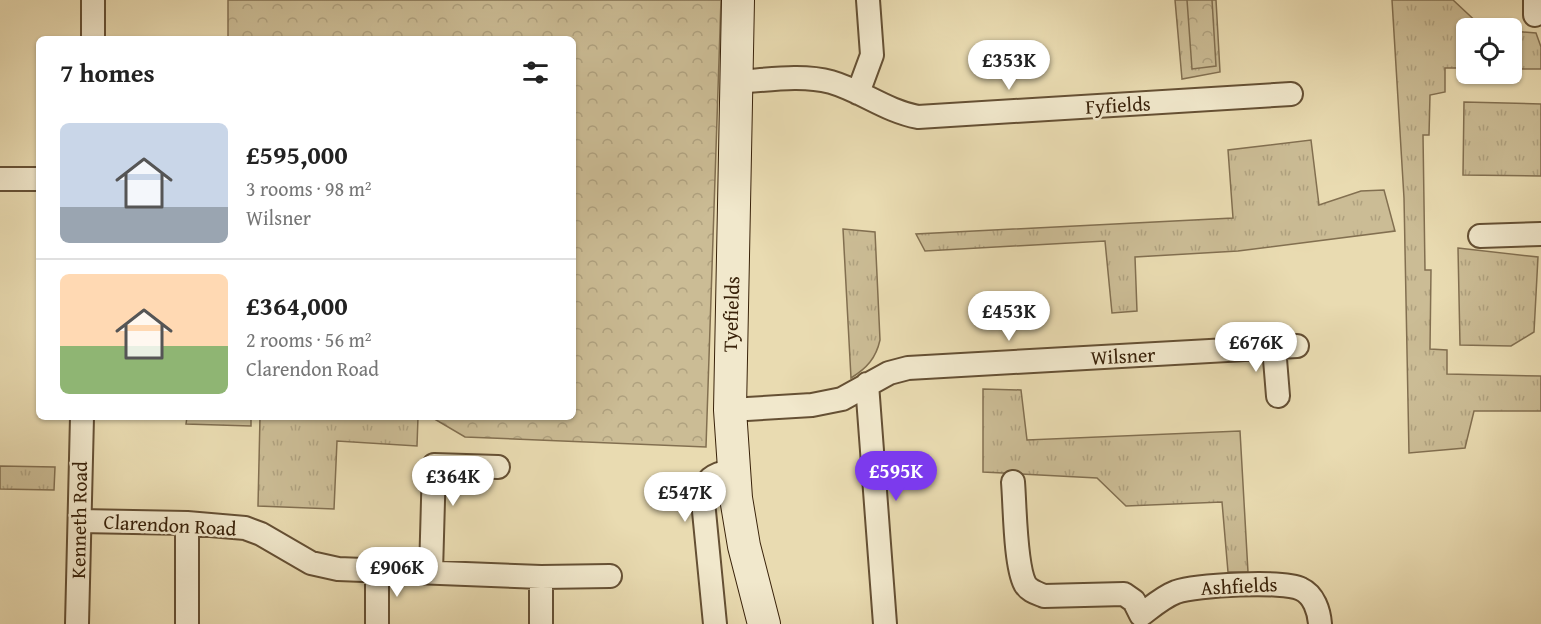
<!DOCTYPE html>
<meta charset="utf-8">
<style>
body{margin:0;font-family:"Gentium Book Plus",serif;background:#f2f2f2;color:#222;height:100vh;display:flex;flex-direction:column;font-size:22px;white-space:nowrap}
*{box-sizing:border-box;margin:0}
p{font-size:20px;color:#767676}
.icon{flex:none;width:33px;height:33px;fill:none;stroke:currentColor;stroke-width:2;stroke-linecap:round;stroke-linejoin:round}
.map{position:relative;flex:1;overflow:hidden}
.sheet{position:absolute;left:36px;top:36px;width:540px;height:384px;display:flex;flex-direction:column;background:#fff;border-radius:9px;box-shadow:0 2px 4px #0004}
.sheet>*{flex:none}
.fabs{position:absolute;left:1456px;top:18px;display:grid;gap:12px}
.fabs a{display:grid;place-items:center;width:66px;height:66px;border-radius:9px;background:#fff;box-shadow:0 2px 4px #0004;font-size:30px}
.price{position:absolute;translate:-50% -51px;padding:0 14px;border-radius:21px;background:#fff;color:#222;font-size:20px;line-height:39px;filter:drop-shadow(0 2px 3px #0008)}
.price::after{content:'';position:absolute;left:50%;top:36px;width:18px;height:14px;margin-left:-9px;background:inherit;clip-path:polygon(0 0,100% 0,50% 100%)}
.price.selected{background:#7c3aed;color:#fff}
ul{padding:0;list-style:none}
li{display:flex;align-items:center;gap:18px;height:150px;padding:0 24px}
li+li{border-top:2px solid #e0e0e0}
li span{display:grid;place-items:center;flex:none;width:168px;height:120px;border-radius:9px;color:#555}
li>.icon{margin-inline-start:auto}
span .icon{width:72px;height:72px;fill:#fffc;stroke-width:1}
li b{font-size:26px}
h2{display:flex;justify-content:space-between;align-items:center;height:72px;padding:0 24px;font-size:26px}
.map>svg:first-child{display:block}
.grass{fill:url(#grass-tufts);stroke:#826f50;stroke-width:1.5}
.park{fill:url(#park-crowns);stroke:#826f50;stroke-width:1.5}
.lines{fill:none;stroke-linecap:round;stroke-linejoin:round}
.street-casing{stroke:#655034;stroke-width:26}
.secondary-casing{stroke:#39220a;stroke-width:34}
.street{stroke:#f1e8cc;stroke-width:22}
.secondary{stroke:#f1e8cc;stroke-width:32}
.labels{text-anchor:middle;stroke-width:5;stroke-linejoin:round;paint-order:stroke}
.street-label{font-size:20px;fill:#39220a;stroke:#f1e8cc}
</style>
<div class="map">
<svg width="1541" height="624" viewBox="0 0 1541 624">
<defs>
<pattern id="grass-tufts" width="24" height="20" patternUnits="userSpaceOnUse" patternTransform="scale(1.5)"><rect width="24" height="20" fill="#cbbc95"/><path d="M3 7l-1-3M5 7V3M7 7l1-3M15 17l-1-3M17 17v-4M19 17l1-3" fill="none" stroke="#afa17f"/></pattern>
<pattern id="park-crowns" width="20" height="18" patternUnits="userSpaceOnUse" patternTransform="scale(1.5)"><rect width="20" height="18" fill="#cbbc95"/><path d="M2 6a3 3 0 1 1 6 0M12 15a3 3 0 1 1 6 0" fill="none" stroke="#afa17f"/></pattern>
</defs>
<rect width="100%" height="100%" fill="#e9dbb1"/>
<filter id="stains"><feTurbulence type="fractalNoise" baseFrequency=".00333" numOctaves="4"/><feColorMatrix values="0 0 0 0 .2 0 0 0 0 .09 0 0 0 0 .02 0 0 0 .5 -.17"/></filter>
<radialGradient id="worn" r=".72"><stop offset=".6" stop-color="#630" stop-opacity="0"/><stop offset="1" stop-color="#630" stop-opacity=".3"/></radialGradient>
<path class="grass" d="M1175 0H1216L1220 72 1182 79Z
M1392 0H1453L1483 28H1467V68H1445V92L1430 95 1429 135H1423L1425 270H1431L1430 349 1447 350V374L1541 376V411H1474L1465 448 1409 453 1404 198Z
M1512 31 1536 33 1541 47V69H1512Z
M1464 102 1541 104V176L1463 175Z
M1311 140 1319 205 1361 191 1384 190 1395 231 1238 251 1135 257 1137 311 1112 313 1105 241 925 251 916 234 1233 218 1228 150Z
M843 229 875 232 880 340C876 358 867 368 851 378Z
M1458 248 1538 257 1534 332 1511 346 1460 345Z
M983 389 1021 390 1027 440 1240 431 1248 572H1228L1222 502 1126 506 1097 478 983 472Z
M187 417H251V426L186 424Z
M260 417H418L417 446 337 441 334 509 258 506Z
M0 466 55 467 54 490 0 489Z"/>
<path class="park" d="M228 0H721L706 447 465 437 431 417H573V39H228Z
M1187 0H1212L1216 66 1192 69Z"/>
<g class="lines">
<defs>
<path id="street" d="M1535 0V15
M93 39V0
M737 82C767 80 802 74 831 82 862 91 886 111 918 117L1291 94
M858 93 872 55 868 0
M0 179H39
M1480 236 1541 234
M1274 347 1278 396
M867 384 885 624
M730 410 812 405 842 399 889 373 908 368 1297 346
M1013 482C1015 506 1015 565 1025 584 1029 591 1037 593 1044 596L1124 594 1134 601 1141 615C1153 606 1163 597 1176 592 1196 585 1284 580 1301 589 1314 595 1319 611 1320 624
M80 521 187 523 245 528 261 534 311 563 338 569 541 577 610 576
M187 523V624
M431 572 434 465 498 467
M541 577V624
M77 624 82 417
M377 624V572
M715 624 703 501C705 478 712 474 734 470"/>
<path id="secondary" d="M738 0 730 410 736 498 744 546 764 624"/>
</defs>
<use href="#street" class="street-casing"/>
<use href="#secondary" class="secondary-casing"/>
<use href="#street" class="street"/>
<use href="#secondary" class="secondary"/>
</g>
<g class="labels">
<g class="street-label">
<text transform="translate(1118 105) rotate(-3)" y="7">Fyfields</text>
<text transform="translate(731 314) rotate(-88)" y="7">Tyefields</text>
<text transform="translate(1123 356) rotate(-3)" y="7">Wilsner</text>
<text transform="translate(79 520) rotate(-89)" y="7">Kenneth Road</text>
<text transform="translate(170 525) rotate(3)" y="7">Clarendon Road</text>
<text transform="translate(1239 586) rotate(-3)" y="7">Ashfields</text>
</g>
</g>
<rect width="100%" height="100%" filter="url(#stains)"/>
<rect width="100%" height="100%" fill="url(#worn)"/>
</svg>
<div class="fabs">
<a><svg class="icon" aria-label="locate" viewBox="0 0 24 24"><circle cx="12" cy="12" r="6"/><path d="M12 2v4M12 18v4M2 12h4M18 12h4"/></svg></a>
</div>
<b class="price" style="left:1009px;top:91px">£353K</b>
<b class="price" style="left:1009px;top:342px">£453K</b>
<b class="price" style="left:1256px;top:373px">£676K</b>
<b class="price selected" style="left:896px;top:502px">£595K</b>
<b class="price" style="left:453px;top:507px">£364K</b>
<b class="price" style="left:685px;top:523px">£547K</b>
<b class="price" style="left:397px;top:598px">£906K</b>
<section class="sheet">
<h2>7 homes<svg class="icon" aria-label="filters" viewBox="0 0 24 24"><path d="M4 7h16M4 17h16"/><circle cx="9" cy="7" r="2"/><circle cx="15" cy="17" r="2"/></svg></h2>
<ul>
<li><span style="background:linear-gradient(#c9d6e8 70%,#9aa5b1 0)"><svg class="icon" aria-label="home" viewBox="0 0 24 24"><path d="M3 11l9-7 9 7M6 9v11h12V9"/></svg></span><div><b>£595,000</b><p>3 rooms · 98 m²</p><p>Wilsner</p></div></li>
<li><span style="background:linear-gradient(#ffd9b3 60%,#8fb573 0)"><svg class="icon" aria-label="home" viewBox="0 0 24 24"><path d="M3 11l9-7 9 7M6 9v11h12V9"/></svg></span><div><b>£364,000</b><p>2 rooms · 56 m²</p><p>Clarendon Road</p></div></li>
</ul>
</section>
</div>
